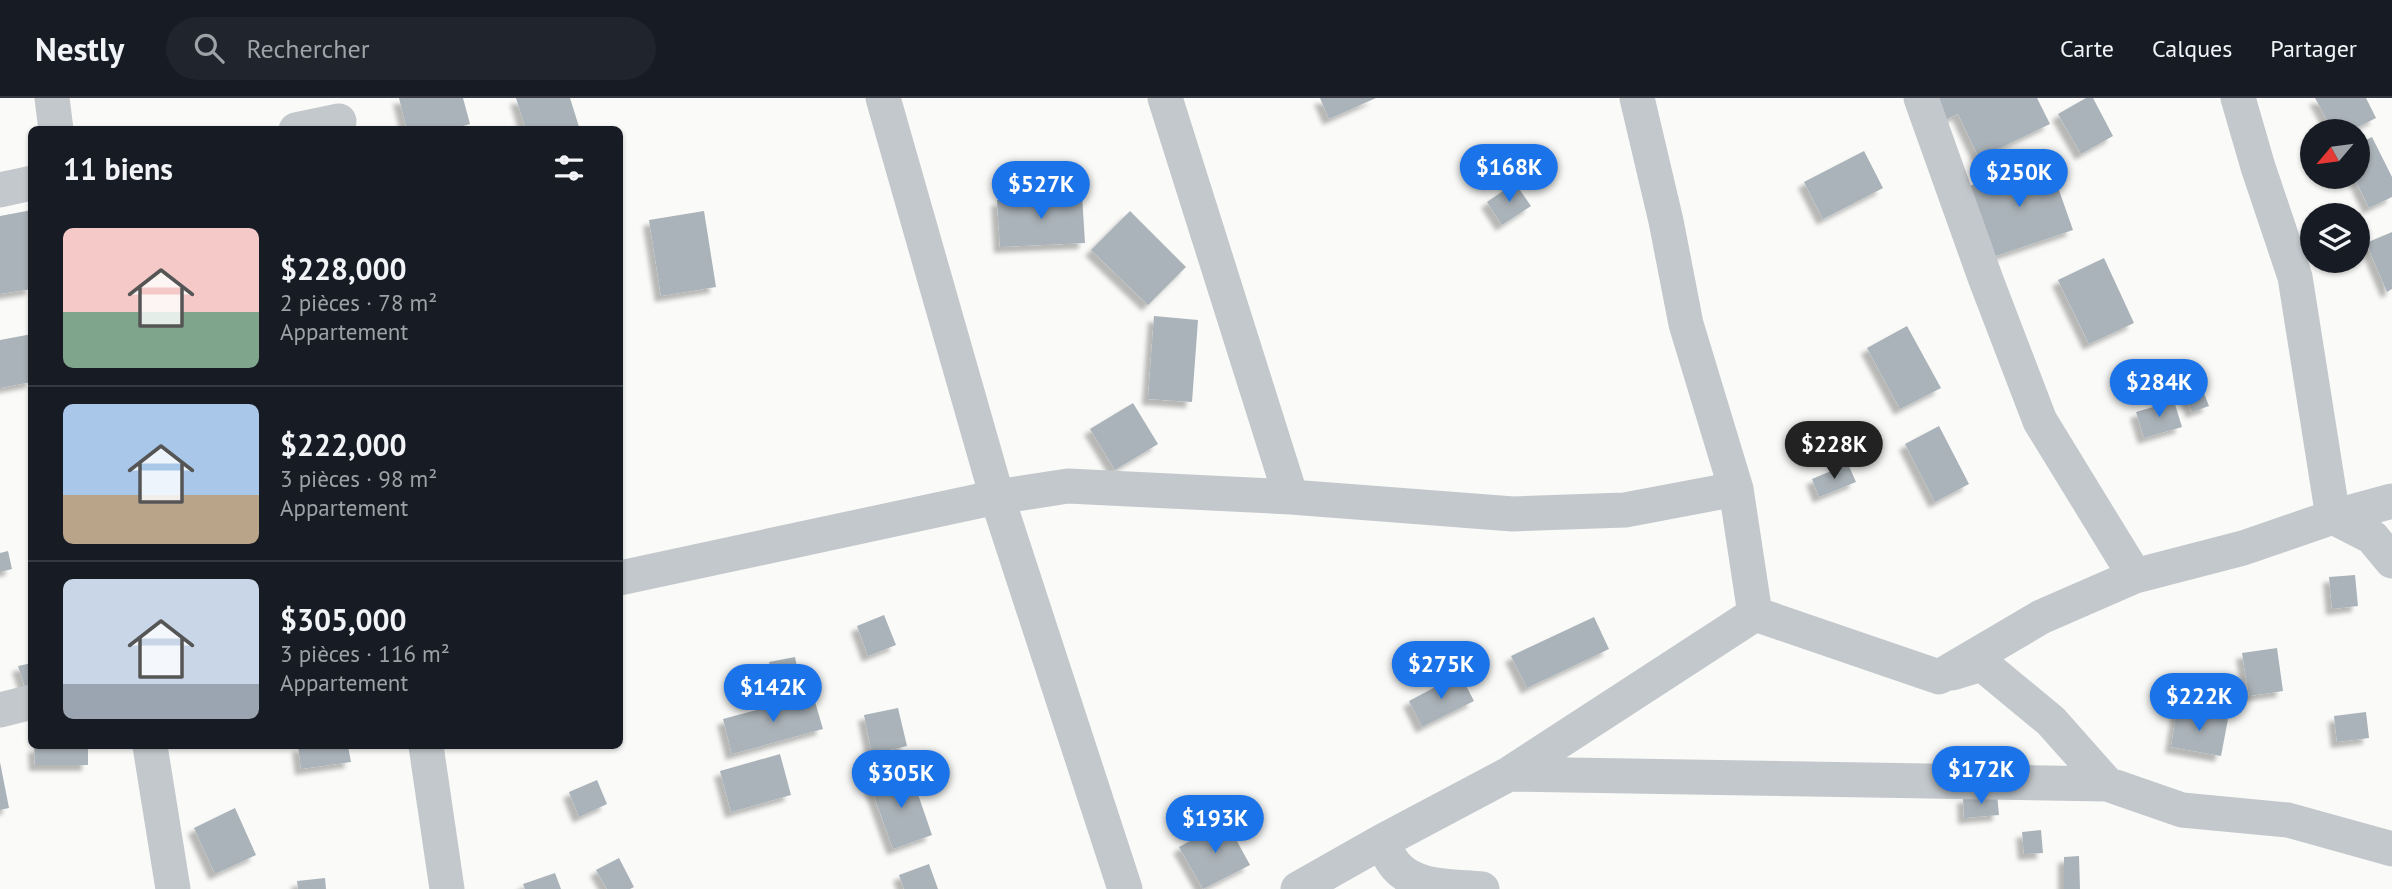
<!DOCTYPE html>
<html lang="fr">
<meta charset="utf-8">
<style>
body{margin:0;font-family:"PT Sans",sans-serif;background:#20242c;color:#f1f3f6;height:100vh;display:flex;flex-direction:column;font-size:26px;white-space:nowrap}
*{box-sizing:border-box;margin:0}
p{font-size:23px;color:#9ea1a6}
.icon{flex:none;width:38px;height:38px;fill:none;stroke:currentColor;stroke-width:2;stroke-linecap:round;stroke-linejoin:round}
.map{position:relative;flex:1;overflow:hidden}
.panel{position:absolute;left:28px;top:28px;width:595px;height:623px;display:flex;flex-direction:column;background:#171b24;border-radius:10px;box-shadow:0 2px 5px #0004}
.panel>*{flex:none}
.needle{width:46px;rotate:241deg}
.controls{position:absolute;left:2300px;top:21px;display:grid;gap:14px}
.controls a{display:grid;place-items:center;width:70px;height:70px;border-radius:50%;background:#171b24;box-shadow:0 2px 5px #0004;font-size:35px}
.price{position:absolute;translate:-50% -60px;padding:0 16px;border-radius:24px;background:#1a73e8;color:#fff;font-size:23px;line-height:46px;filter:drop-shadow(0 2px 4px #0008)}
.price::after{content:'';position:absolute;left:50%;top:42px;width:21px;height:16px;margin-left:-10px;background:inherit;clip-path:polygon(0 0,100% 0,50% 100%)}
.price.current{background:#222;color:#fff}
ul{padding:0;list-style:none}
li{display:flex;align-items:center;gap:21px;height:175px;padding:0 35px}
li+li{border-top:2px solid #363941}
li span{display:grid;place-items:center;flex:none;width:196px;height:140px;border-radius:10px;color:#555}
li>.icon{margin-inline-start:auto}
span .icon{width:84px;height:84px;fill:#fffc;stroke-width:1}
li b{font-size:30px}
h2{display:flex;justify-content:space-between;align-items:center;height:84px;padding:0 35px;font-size:30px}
header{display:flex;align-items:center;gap:42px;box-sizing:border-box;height:98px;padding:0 35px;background:#171b24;border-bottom:2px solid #363941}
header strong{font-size:33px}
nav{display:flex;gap:38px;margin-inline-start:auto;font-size:24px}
.search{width:490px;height:63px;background:#20242c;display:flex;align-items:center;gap:18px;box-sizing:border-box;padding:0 24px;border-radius:38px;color:#9ea1a6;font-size:26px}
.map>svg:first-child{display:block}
.building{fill:#aab3b9;filter:url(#shadow)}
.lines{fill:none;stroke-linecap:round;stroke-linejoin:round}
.street{stroke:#c3c8cc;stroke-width:35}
</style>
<header>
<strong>Nestly</strong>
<div class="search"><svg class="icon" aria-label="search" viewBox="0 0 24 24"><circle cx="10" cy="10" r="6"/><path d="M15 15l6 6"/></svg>Rechercher</div>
<nav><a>Carte</a><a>Calques</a><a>Partager</a></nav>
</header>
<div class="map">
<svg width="2392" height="791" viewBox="0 0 2392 791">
<defs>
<filter id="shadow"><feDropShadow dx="-6" dy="6" stdDeviation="2" flood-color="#0004"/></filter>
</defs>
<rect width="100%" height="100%" fill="#fafaf8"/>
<path class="building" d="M399 0H463L470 26 449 32H407Z
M516 0H570L580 32H526Z
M1320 0H1376L1329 21Z
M1932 0H2037L2050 26 1979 60 1958 16 1943 23Z
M2086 0H2093L2113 38 2081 56 2058 16Z
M2315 0H2366L2376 20 2350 33H2333Z
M2372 39 2392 79V99L2369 110 2354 79H2357V46Z
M1864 53 1883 90 1823 121 1804 84Z
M2048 61 2073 132 1990 160 1966 89Z
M1515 85 1531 108 1502 127 1487 104Z
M1082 97 1085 145 1000 149 997 102Z
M32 112V191L0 196V118Z
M704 113 716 189 661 198 649 122Z
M1130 113 1186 169 1148 207 1091 152Z
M2392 134V191L2387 194 2366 145Z
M2104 160 2134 225 2089 246 2058 182Z
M1154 218 1198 222 1192 304 1148 301Z
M1907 228 1941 290 1900 311 1867 250Z
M32 236V284L0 290V242Z
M2195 273 2209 308 2192 314 2178 279Z
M2174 303 2182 329 2144 340 2136 314Z
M1133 305 1158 346 1115 372 1090 331Z
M1939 328 1969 386 1935 404 1905 346Z
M1848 366 1856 384 1819 399 1812 381Z
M8 453 12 471 0 474V455Z
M2355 477 2358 508 2332 511 2329 479Z
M884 517 896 547 868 558 857 528Z
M1594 519 1609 551 1527 590 1511 558Z
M2277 550 2283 593 2249 598 2242 555Z
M795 559 802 593 777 599 769 564Z
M32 565V597L28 598 18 568Z
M1460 576 1474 603 1422 629 1409 603Z
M813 597 823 631 732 656 723 621Z
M898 610 907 648 872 656 864 617Z
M2177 611 2228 621 2221 658 2171 649Z
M2366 614 2369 640 2337 644 2334 618Z
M34 648H88V667H35Z
M298 648H348L351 664 301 671Z
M780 656 791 697 731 714 720 673Z
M0 664 9 710 0 712Z
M910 673 932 737 893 751 870 687Z
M597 682 607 706 579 719 569 694Z
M1997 696 1999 717 1964 720 1963 699Z
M235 710 256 757 215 776 194 730Z
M1226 723 1250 767 1203 791 1179 749Z
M2041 732 2043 755 2024 756 2022 734Z
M2079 758 2080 791H2064V759Z
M619 760 634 789 630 791H607L596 772Z
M929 766 938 791H904L899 777Z
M555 775 561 791H525L523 786Z
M325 780 326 791H298L297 783Z"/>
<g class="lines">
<path class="street" d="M52 0 56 32
M883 0 997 399 1125 791
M1165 0 1291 399
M1637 0 1666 123 1686 226 1736 391 1755 516
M1921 0 1986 182 2040 323 2135 478
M2238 0 2258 69 2295 179 2333 419 2372 439 2392 463
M296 32 339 23
M0 92 32 85
M620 480 997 399 1068 388 1291 399 1513 416 1625 412 1736 391
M1952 575 1982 566 2051 623 2107 686
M0 612 32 604
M150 648 173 791
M426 648 447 791
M1509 676 2107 686 2182 712 2288 722 2392 751
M1381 744C1386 752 1390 761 1396 768 1415 791 1455 788 1482 791
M1298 791 1381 744 1509 676 1755 516 1939 579 2041 519 2135 478 2243 450 2333 419 2392 403"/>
</g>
</svg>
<div class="controls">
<a><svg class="needle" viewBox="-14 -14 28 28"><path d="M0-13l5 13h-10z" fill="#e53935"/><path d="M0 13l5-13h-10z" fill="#9ea1a6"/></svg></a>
<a><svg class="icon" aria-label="layers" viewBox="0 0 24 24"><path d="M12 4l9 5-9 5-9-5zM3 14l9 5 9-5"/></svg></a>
</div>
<b class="price" style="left:1509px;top:106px">$168K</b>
<b class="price" style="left:2019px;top:111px">$250K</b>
<b class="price" style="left:1041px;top:123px">$527K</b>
<b class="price" style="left:2159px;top:321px">$284K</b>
<b class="price current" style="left:1834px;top:383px">$228K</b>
<b class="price" style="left:1441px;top:603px">$275K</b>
<b class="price" style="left:773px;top:626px">$142K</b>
<b class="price" style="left:2199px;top:635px">$222K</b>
<b class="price" style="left:1981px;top:708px">$172K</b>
<b class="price" style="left:901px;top:712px">$305K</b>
<b class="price" style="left:1215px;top:757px">$193K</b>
<section class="panel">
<h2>11 biens<svg class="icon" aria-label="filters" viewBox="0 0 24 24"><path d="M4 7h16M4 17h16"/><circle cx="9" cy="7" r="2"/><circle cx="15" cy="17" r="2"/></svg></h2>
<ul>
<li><span style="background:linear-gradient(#f6c9c9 60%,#7fa58c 0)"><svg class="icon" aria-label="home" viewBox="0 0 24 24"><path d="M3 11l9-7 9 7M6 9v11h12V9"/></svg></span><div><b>$228,000</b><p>2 pièces · 78 m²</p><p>Appartement</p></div></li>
<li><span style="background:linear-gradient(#a9c7e8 65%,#b9a48a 0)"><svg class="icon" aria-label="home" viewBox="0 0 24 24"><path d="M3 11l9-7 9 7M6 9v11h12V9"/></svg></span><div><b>$222,000</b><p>3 pièces · 98 m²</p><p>Appartement</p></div></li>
<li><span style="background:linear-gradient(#c9d6e8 75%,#9aa5b1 0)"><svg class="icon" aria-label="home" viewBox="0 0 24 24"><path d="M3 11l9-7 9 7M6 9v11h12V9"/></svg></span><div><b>$305,000</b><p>3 pièces · 116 m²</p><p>Appartement</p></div></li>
</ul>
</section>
</div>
